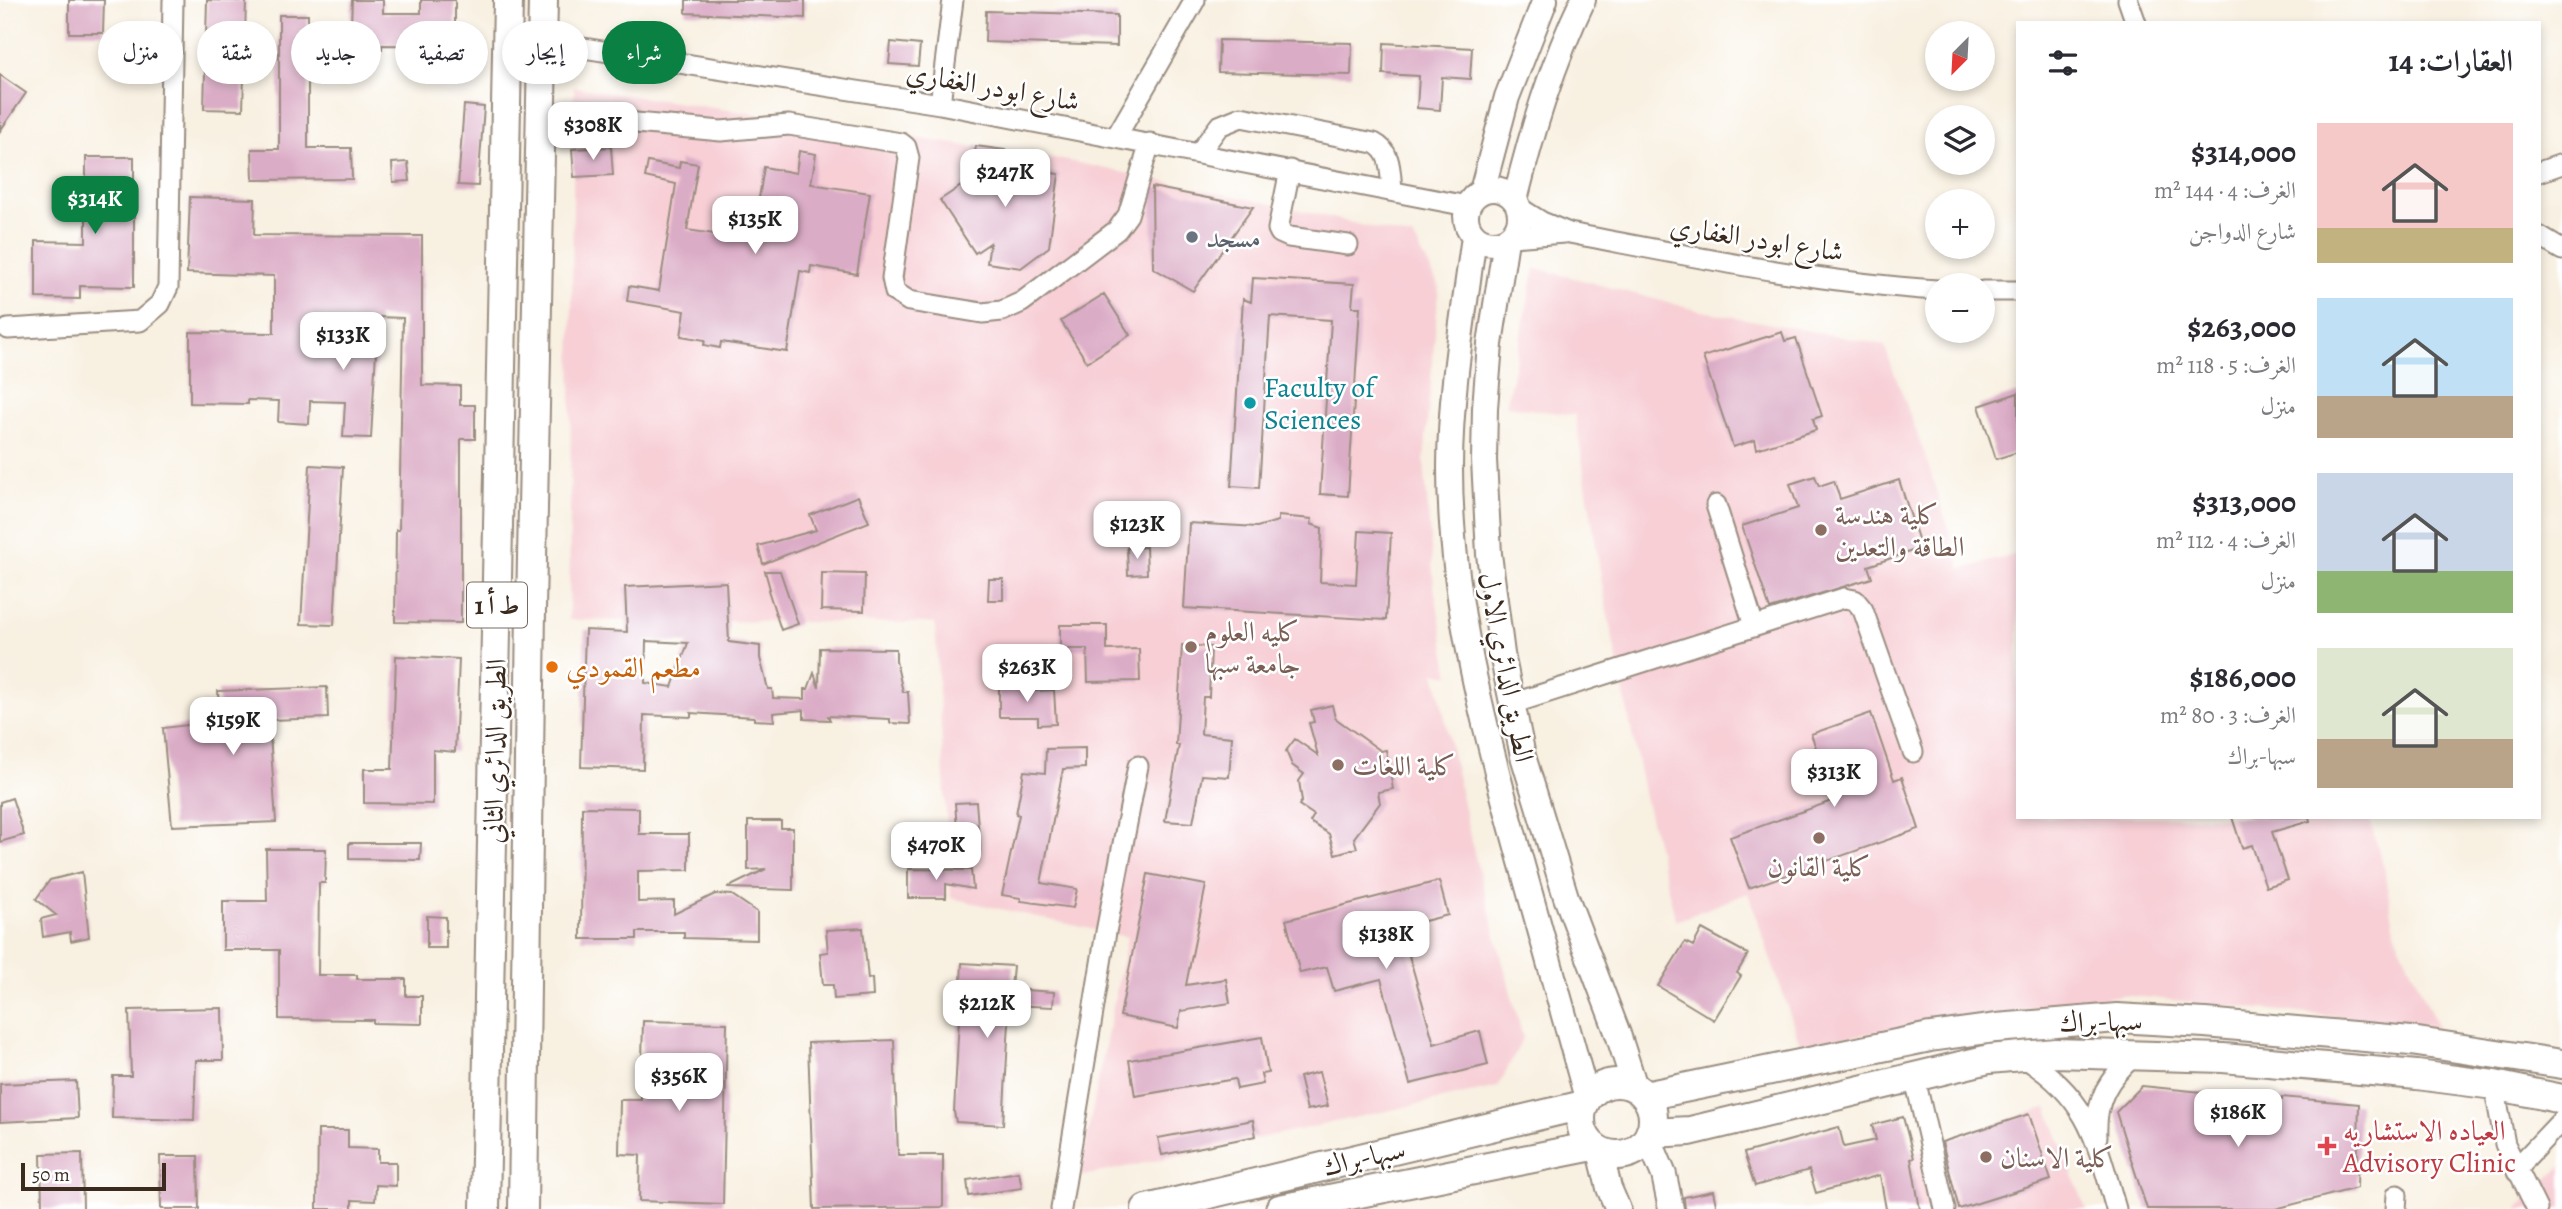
<!DOCTYPE html>
<html lang="ar">
<meta charset="utf-8">
<style>
body{margin:0;font-family:Alegreya,Amiri,serif;background:#f7f7f7;color:#2b2b33;direction:rtl;height:100vh;display:flex;flex-direction:column;font-size:26px;white-space:nowrap}
*{box-sizing:border-box;margin:0}
p{font-size:23px;color:#7c7c81}
.icon{flex:none;width:38px;height:38px;fill:none;stroke:currentColor;stroke-width:2;stroke-linecap:round;stroke-linejoin:round}
.map{position:relative;flex:1;overflow:hidden;direction:ltr}
.panel{position:absolute;left:2016px;top:21px;width:525px;height:798px;display:flex;flex-direction:column;background:#fff;border-radius:0px;box-shadow:0 4px 10px #0003;direction:rtl}
.panel>*{flex:none}
.banner{position:absolute;left:21px;top:21px;width:665px;height:63px;direction:rtl;display:flex;gap:14px}
.needle{width:46px;rotate:204deg}
.controls{position:absolute;left:1925px;top:21px;display:grid;gap:14px}
.controls a{display:grid;place-items:center;width:70px;height:70px;border-radius:50%;background:#fff;box-shadow:0 4px 10px #0003;font-size:35px}
.scale{position:absolute;left:21px;bottom:18px;width:145px;box-sizing:border-box;padding-left:7px;border:4px solid #3b2a1e;border-top:0;font-size:19px;line-height:24px;white-space:nowrap;color:#3b2a1e;-webkit-text-stroke:5px #fff;paint-order:stroke}
.price{position:absolute;translate:-50% -60px;padding:0 16px;border-radius:14px;background:#fff;color:#222;font-size:23px;line-height:46px;filter:drop-shadow(0 2px 4px #0008)}
.price::after{content:'';position:absolute;left:50%;top:42px;width:21px;height:16px;margin-left:-10px;background:inherit;clip-path:polygon(0 0,100% 0,50% 100%)}
.price.on{background:#0b8043;color:#fff}
ul{padding:0;list-style:none}
li{display:flex;align-items:center;gap:21px;height:175px;padding:0 28px}
li span{display:grid;place-items:center;flex:none;width:196px;height:140px;border-radius:0px;color:#555}
li>.icon{margin-inline-start:auto}
span .icon{width:84px;height:84px;fill:#fffc;stroke-width:1}
li b{font-size:30px}
h2{display:flex;justify-content:space-between;align-items:center;height:84px;padding:0 28px;font-size:30px}
.chip{padding:0 24px;border-radius:32px;background:#fff;box-shadow:0 4px 10px #0003;font-size:24px;line-height:63px}
.chip.on{background:#0b8043;color:#fff}
.map>svg:first-child{display:block}
.built{fill:#f7cfd5}
.building{fill:#dbacc6;fill-rule:evenodd}
.lines{fill:none;stroke-linecap:round;stroke-linejoin:round}
.minor-casing{stroke:#9a8d80;stroke-width:23}
.major-casing{stroke:#9a8d80;stroke-width:28}
.highway-casing{stroke:#9a8d80;stroke-width:32}
.minor{stroke:#fff;stroke-width:19}
.major{stroke:#fff;stroke-width:24}
.highway{stroke:#fff;stroke-width:28}
.worship-dot{fill:#6b7280;stroke:#fff;stroke-width:2.5}
.culture-dot{fill:#0f9aa8;stroke:#fff;stroke-width:2.5}
.education-dot{fill:#8d6e63;stroke:#fff;stroke-width:2.5}
.food-dot{fill:#e8710a;stroke:#fff;stroke-width:2.5}
.health-dot{fill:#e0444e;stroke:#fff;stroke-width:2.5}
.labels{text-anchor:middle;stroke-width:5;stroke-linejoin:round;paint-order:stroke}
.shield{fill:#fff;stroke:#766a62;stroke-width:2}
.shield-label{font-size:26px;font-weight:bold;fill:#3b2a1e}
.street-label{font-size:28px;fill:#3b2a1e;stroke:#fff}
.worship-label{font-size:28px;fill:#5b616d;stroke:#fff;text-anchor:start}
.culture-label{font-size:28px;fill:#0d838f;stroke:#fff;text-anchor:start}
.education-label{font-size:28px;fill:#785e54;stroke:#fff;text-anchor:start}
.food-label{font-size:28px;fill:#c56008;stroke:#fff;text-anchor:start}
.health-label{font-size:28px;fill:#be3a42;stroke:#fff;text-anchor:start}
</style>
<div class="map">
<svg width="2562" height="1209" viewBox="0 0 2562 1209">
<rect width="100%" height="100%" fill="#fff"/>
<filter id="ink" filterUnits="userSpaceOnUse"><feTurbulence type="fractalNoise" baseFrequency=".0143" numOctaves="2"/><feDisplacementMap in="SourceGraphic" scale="14" xChannelSelector="R" yChannelSelector="G"/><feConvolveMatrix kernelMatrix="1 2 1 2 8 2 1 2 1" color-interpolation-filters="sRGB"/></filter>
<filter id="wash" filterUnits="userSpaceOnUse"><feTurbulence type="fractalNoise" baseFrequency=".00686" numOctaves="4" result="noise"/><feDisplacementMap in="SourceGraphic" scale="28" xChannelSelector="R" yChannelSelector="G"/><feGaussianBlur stdDeviation="1.57" result="paint"/><feColorMatrix in="noise" values="0 0 0 0 0 0 0 0 0 0 0 0 0 0 0 0 0 1.4 0 .05"/><feComposite in="paint" operator="in"/></filter>
<g filter="url(#wash)">
<rect width="100%" height="100%" fill="#f8f0e1"/>
<path class="built" d="M574 87 1069 161 1295 209 1414 238 1439 286 1424 461 1434 587 1450 676 1435 672 1471 841 1523 1038 1498 1087 1079 1177 1127 937 951 898 935 623 569 620Z
M1535 268 1697 310 1884 345 1924 452 1961 569 2018 554V817H2369L2383 864 2396 936 2438 1027 2122 995 1800 1044 1748 893 1676 921 1645 797 1604 596 1575 415 1506 406Z
M2047 1107 2086 1209H1888L1877 1170 1937 1144Z
M2562 1166V1209H2518L2530 1196Z"/>
<g id="blocks">
<path class="building" d="M69 0H104L103 33H69Z
M207 0 246 1 243 110 204 109Z
M352 0H383V13H421V0H455V46L382 45V49L350 48Z
M686 0H805V18L686 13Z
M986 11 1117 15V46L985 42Z
M279 15H308V148H351L352 179 253 180 252 149H279Z
M1219 40 1352 43 1351 75 1218 72Z
M891 42 920 45 918 66 889 64Z
M1384 43 1472 48 1470 79 1442 77 1440 110 1417 108 1419 76 1383 74Z
M0 75 26 93 0 131Z
M464 105 484 107 478 186 458 185Z
M976 146 1005 150 1003 166 1059 174 1049 247 1021 268 987 263 990 243 975 253 940 200 970 180Z
M611 147 613 175 574 177 572 149Z
M799 151 816 154 811 184 870 193 857 274 811 266 810 273 800 271 787 352 721 342 720 348 704 345 705 340 681 336 685 311 627 301 629 286 659 291 676 184 645 177 648 162 679 168 680 161 698 164 687 230 747 239 748 236H753L764 167 796 173Z
M86 157H134V287L80 286V299L36 298V241L86 242Z
M408 162 410 181 393 182 392 163Z
M1152 187 1253 207 1193 291 1153 268Z
M190 197 255 199 254 235 422 236V385L460 386V405H475V439H461V623L395 622 396 530H399L403 318 378 317 371 438 343 437 345 402 310 401 309 424 278 422 279 401 248 400V404L190 403V332L274 333V276L187 273Z
M1253 278 1354 284 1352 307H1360L1348 496 1320 494 1331 320 1270 316 1259 488 1231 486 1243 299 1251 302Z
M1104 294 1130 335 1087 362 1061 321Z
M1782 332 1785 341 1796 338 1822 416 1813 419 1816 430 1757 449 1755 440 1733 447 1703 357Z
M2018 393V452L1996 459 1979 406Z
M310 465 343 467 334 625 301 624Z
M1815 476 1819 486 1834 481 1840 499 1899 480 1921 548 1868 566 1872 578 1770 609 1742 526 1798 508 1790 484Z
M858 496 869 522 763 564 758 546 816 530 810 515Z
M1278 516 1312 519 1311 524 1322 528 1320 582 1356 584 1359 531 1391 533 1386 620 1184 608 1189 523 1257 527 1278 521Z
M1146 547 1147 574 1128 575 1127 548Z
M765 571H780L798 624 781 630 768 590 770 589Z
M822 573 865 574 864 611 821 610Z
M989 579H1003V600H988Z
M726 582 729 642 760 646V658L768 689H772L773 698 805 699V689H808L814 673 819 688 820 648 896 649V661L903 692H908L910 724 890 723V719L828 716 830 720 804 719V710L773 713 774 721 754 720V717L691 713V717L644 715 643 769 581 767 585 630 627 632 625 587ZM646 641 688 643 672 687 645 683Z
M1060 625H1107V650L1139 649 1140 681 1088 682 1087 649H1060Z
M1182 645 1211 647 1209 697H1203L1201 734 1232 737 1229 777 1202 775 1193 823 1165 821 1179 745H1176Z
M396 656 459 659 455 752 433 750V804L364 803V769H392Z
M999 684H1022V692L1054 690 1056 724 1038 725V717H999Z
M327 687 328 718 269 720 276 822 172 826 163 728 220 721 218 691Z
M1332 705 1335 718 1381 751 1386 750 1393 789 1378 792 1380 803 1354 838 1357 848 1335 854 1329 834 1310 822 1314 815 1299 805 1302 801 1299 781 1304 774 1292 765 1286 751 1295 739 1318 755 1309 723 1314 722 1311 710Z
M1871 713 1894 780 1902 777 1919 829 1749 888 1730 837 1835 800 1811 734Z
M1085 748V768L1063 769 1041 883 1077 889 1073 908 1021 901V898L1002 895 1019 815 1016 814 1024 771 1045 773 1046 749Z
M12 798 24 835 0 842V802Z
M976 802 980 850 959 852 955 803Z
M582 807 639 808V834H689V870L638 871V902L674 901V914L715 894 732 895 757 912V940L684 938V932H637V939H581Z
M2232 817H2309L2310 821 2272 832 2288 880 2266 887 2252 845 2242 848Z
M748 821H781V828H793V890L727 888 766 869 748 870Z
M349 843H421L420 860 349 859Z
M266 849H326L325 883H319L318 975H357V979H406V996H422V1024L373 1023V1020L279 1019V950H223V901H267Z
M908 869 971 870 973 889 946 884V898H908Z
M82 872 89 937 71 941 70 932 43 937 41 919 56 915 36 899 50 880Z
M1148 874 1206 885 1186 985 1226 979 1230 1003 1181 1011 1178 1028 1120 1016Z
M1439 881 1448 915 1401 927 1434 1044 1480 1031 1488 1065 1410 1084 1381 979 1334 991 1327 967 1300 973 1286 920Z
M427 916 446 917V948H427Z
M863 928 868 979 872 978 873 996 834 999 833 985H823L820 953 828 952 826 930Z
M1702 929 1748 954 1737 973 1741 976 1714 1020 1658 986 1685 942 1693 946Z
M962 963 1013 966 1011 989 1054 992 1053 1007 1010 1005 1003 1125 956 1122 954 1112Z
M222 1008 223 1060H196L194 1120 112 1118 113 1076H131L129 1010Z
M643 1021 727 1023 723 1204 639 1201 640 1155 619 1154 620 1100H641Z
M1262 1037 1268 1073 1261 1074 1263 1084 1237 1089 1235 1079 1135 1096 1129 1060Z
M894 1040 898 1155H943V1207L814 1209 808 1043Z
M1319 1072 1328 1106 1307 1110 1299 1077Z
M76 1081 78 1118 0 1122V1084Z
M2142 1086 2282 1100V1097L2359 1104 2357 1188 2275 1209H2147L2116 1112Z
M2029 1114 2051 1180 1959 1209 1942 1142Z
M1903 1117 1914 1158 1911 1159 1920 1209H1886L1880 1175 1816 1193 1809 1170 1755 1186 1744 1153 1839 1127 1844 1147 1876 1140 1872 1125Z
M1253 1120 1256 1136 1162 1155 1158 1138Z
M318 1130H348V1148L378 1149V1162H396V1186L376 1185 375 1201 352 1200V1209H317Z
M82 1153 83 1209H42L41 1154Z
M160 1156H198L199 1209H161Z
M1019 1172 1022 1188 969 1196 967 1180Z
M1713 1191 1717 1209H1685L1684 1197Z"/>
</g>
</g>
<g filter="url(#ink)">
<use href="#blocks" fill-opacity="0" stroke="#9a8d80" stroke-width="2"/>
<g class="lines">
<defs>
<path id="minor" d="M2128 0 2136 23
M507 36 940 104 1467 206
M940 104 953 0
M583 118 721 131 789 125 901 143 906 147 909 158 892 278 895 292 909 301 982 313 1002 311 1022 302 1117 230 1128 215 1150 143
M1116 137 1195 0
M1199 153 1219 126 1241 117 1374 143C1392 152 1390 172 1392 190
M1290 170 1278 229 1280 233 1289 237 1348 245
M2539 172 2562 164
M1518 207 1542 222 1569 233C1691 256 1813 282 1937 290
M2539 236 2562 250
M1512 237 1564 233
M1983 291H2018
M8 329 140 321 160 304 168 287 173 0
M1716 505 1754 626
M1511 704 1844 598 1855 600 1863 610 1913 752
M2023 1057C2089 1098 2096 1139 2116 1209
M1915 1079 1945 1209
M2494 1085 2505 1144 2537 1209
M2097 1137C2095 1099 2108 1079 2135 1055
M2517 1172 2526 1158 2562 1120
M1061 1209 1106 932 1138 766
M2396 1209 2397 1195"/>
<path id="major" d="M1466 216a27 27 0 1 1 54 0a27 27 0 1 1-54 0Z
M1482 191 1507 97 1545 0
M1515 200C1532 131 1552 64 1583 0
M1474 236C1464 313 1450 391 1450 468 1450 601 1485 731 1520 858 1542 938 1564 1018 1587 1098
M1506 240 1490 344 1485 408 1484 460 1489 554 1502 654 1523 756 1566 897 1618 1034 1635 1087
M1648 1137 1664 1175 1671 1209
M1600 1151 1609 1188 1618 1209"/>
<path id="highway" d="M1581 1119a36 36 0 1 1 72 0a36 36 0 1 1-72 0Z
M1645 1096 1930 1037 1996 1028 2117 1018 2205 1023 2411 1041 2562 1064
M1650 1133 1690 1131 1989 1059 2055 1053 2223 1058 2417 1075 2494 1085 2562 1099
M485 1209 508 0
M523 1209 531 609 543 0
M1146 1209 1583 1105
M1280 1209 1593 1146"/>
</defs>
<use href="#minor" class="minor-casing"/>
<use href="#major" class="major-casing"/>
<use href="#highway" class="highway-casing"/>
<use href="#minor" class="minor"/>
<use href="#major" class="major"/>
<use href="#highway" class="highway"/>
</g>
</g>
<circle class="worship-dot" cx="1192" cy="237" r="7"/>
<circle class="culture-dot" cx="1250" cy="403" r="7"/>
<g class="education-dot">
<circle cx="1821" cy="530" r="7"/>
<circle cx="1191" cy="647" r="7"/>
<circle cx="1338" cy="765" r="7"/>
<circle cx="1819" cy="838" r="7"/>
<circle cx="1986" cy="1157" r="7"/>
</g>
<circle class="food-dot" cx="552" cy="667" r="7"/>
<path class="health-dot" d="M2323.5 1135.5h7v7h7v7h-7v7h-7v-7h-7v-7h7z"/>
<g class="labels">
<rect class="shield" x="467" y="582.5" width="60" height="45" rx="5"/>
<g class="shield-label">
<text x="497" y="614">ط أ 1</text>
</g>
<g class="street-label">
<text transform="translate(993 86) rotate(10)" y="10">شارع ابودر الغفاري</text>
<text transform="translate(1757 238) rotate(9)" y="10">شارع ابودر الغفاري</text>
<text transform="translate(1507 667) rotate(79)" y="10">الطريق الدائري الاول</text>
<text transform="translate(494 751) rotate(-89)" y="10">الطريق الدائري الثاني</text>
<text transform="translate(2101 1021) rotate(-1)" y="10">سبها-براك</text>
<text transform="translate(1364 1157) rotate(-13)" y="10">سبها-براك</text>
</g>
<g class="worship-label">
<text x="1206" y="247">مسجد</text>
</g>
<g class="culture-label">
<text x="1264" y="397">Faculty of<tspan x="1264" dy="32">Sciences</tspan></text>
</g>
<g class="education-label">
<text x="1835" y="524">كلية هندسة<tspan x="1835" dy="32">الطاقة والتعدين</tspan></text>
<text x="1205" y="641">كليه العلوم<tspan x="1205" dy="32">جامعة سبها</tspan></text>
<text x="1352" y="775">كلية اللغات</text>
<text x="1819" y="876" text-anchor="middle">كلية القانون</text>
<text x="2000" y="1167">كلية الاسنان</text>
</g>
<g class="food-label">
<text x="566" y="677">مطعم القمودي</text>
</g>
<g class="health-label">
<text x="2343" y="1140">العياده الاستشاريه<tspan x="2343" dy="32">Advisory Clinic</tspan></text>
</g>
</g>
</svg>
<div class="controls">
<a><svg class="needle" viewBox="-14 -14 28 28"><path d="M0-13l5 13h-10z" fill="#e53935"/><path d="M0 13l5-13h-10z" fill="#7c7c81"/></svg></a>
<a><svg class="icon" aria-label="layers" viewBox="0 0 24 24"><path d="M12 4l9 5-9 5-9-5zM3 14l9 5 9-5"/></svg></a>
<a>+</a>
<a>−</a>
</div>
<div class="scale">50 m</div>
<b class="price" style="left:593px;top:162px">$308K</b>
<b class="price" style="left:1005px;top:209px">$247K</b>
<b class="price on" style="left:95px;top:236px">$314K</b>
<b class="price" style="left:755px;top:256px">$135K</b>
<b class="price" style="left:343px;top:372px">$133K</b>
<b class="price" style="left:1137px;top:561px">$123K</b>
<b class="price" style="left:1027px;top:704px">$263K</b>
<b class="price" style="left:233px;top:757px">$159K</b>
<b class="price" style="left:1834px;top:809px">$313K</b>
<b class="price" style="left:936px;top:882px">$470K</b>
<b class="price" style="left:1386px;top:971px">$138K</b>
<b class="price" style="left:987px;top:1040px">$212K</b>
<b class="price" style="left:679px;top:1113px">$356K</b>
<b class="price" style="left:2238px;top:1149px">$186K</b>
<div class="banner">
<a class="chip on">شراء</a>
<a class="chip">إيجار</a>
<a class="chip">تصفية</a>
<a class="chip">جديد</a>
<a class="chip">شقة</a>
<a class="chip">منزل</a>
</div>
<section class="panel">
<h2>العقارات: 14<svg class="icon" aria-label="filters" viewBox="0 0 24 24"><path d="M4 7h16M4 17h16"/><circle cx="9" cy="7" r="2"/><circle cx="15" cy="17" r="2"/></svg></h2>
<ul>
<li><span style="background:linear-gradient(#f6c9c9 75%,#c2b280 0)"><svg class="icon" aria-label="home" viewBox="0 0 24 24"><path d="M3 11l9-7 9 7M6 9v11h12V9"/></svg></span><div><b>$314,000</b><p>الغرف: 4 · 144 m²</p><p>شارع الدواجن</p></div></li>
<li><span style="background:linear-gradient(#bfe0f5 70%,#b9a48a 0)"><svg class="icon" aria-label="home" viewBox="0 0 24 24"><path d="M3 11l9-7 9 7M6 9v11h12V9"/></svg></span><div><b>$263,000</b><p>الغرف: 5 · 118 m²</p><p>منزل</p></div></li>
<li><span style="background:linear-gradient(#c9d6e8 70%,#8fb573 0)"><svg class="icon" aria-label="home" viewBox="0 0 24 24"><path d="M3 11l9-7 9 7M6 9v11h12V9"/></svg></span><div><b>$313,000</b><p>الغرف: 4 · 112 m²</p><p>منزل</p></div></li>
<li><span style="background:linear-gradient(#dfe7d0 65%,#b9a48a 0)"><svg class="icon" aria-label="home" viewBox="0 0 24 24"><path d="M3 11l9-7 9 7M6 9v11h12V9"/></svg></span><div><b>$186,000</b><p>الغرف: 3 · 80 m²</p><p>سبها-براك</p></div></li>
</ul>
</section>
</div>
